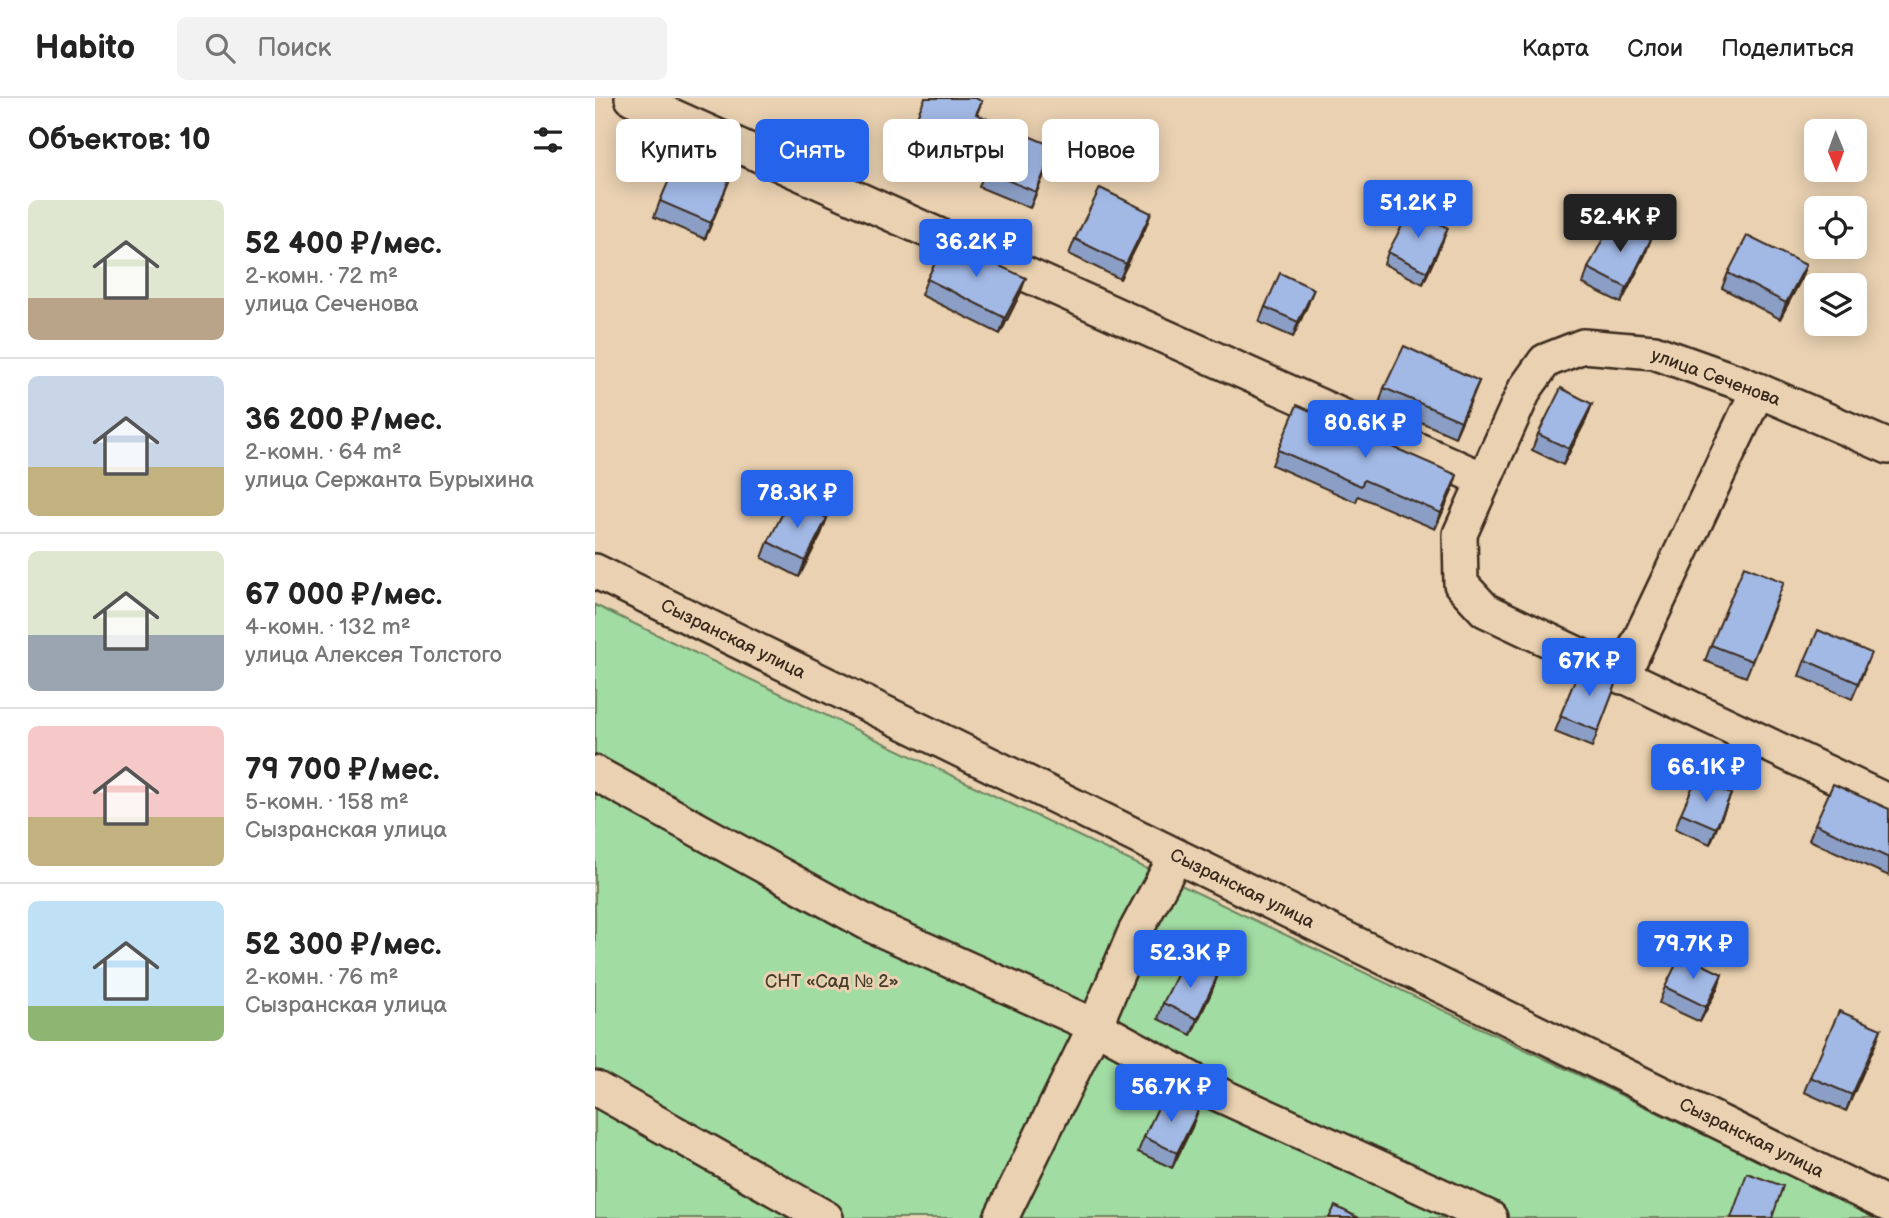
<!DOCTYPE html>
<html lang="ru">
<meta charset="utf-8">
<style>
body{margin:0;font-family:"Balsamiq Sans",sans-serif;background:#f2f2f2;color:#222;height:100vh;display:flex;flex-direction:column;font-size:26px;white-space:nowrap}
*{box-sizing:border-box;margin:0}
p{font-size:23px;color:#767676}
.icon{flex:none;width:38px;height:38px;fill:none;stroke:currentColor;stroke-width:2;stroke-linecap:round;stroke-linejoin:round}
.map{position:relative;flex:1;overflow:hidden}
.drawer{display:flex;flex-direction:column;background:#fff;width:595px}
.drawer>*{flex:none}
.top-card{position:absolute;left:21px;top:21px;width:665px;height:63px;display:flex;gap:14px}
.needle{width:46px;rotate:179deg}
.controls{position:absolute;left:1209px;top:21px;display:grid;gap:14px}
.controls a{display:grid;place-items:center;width:63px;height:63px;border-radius:10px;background:#fff;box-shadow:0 4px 18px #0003;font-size:35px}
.price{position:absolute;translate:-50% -60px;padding:0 16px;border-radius:7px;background:#2563eb;color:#fff;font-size:23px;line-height:46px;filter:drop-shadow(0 2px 4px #0008)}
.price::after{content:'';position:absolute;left:50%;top:42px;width:21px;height:16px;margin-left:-10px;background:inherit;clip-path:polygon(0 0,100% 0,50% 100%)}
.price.selected{background:#222;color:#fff}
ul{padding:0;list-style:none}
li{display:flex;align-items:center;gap:21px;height:175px;padding:0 28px}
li+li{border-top:2px solid #e0e0e0}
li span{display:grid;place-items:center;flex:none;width:196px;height:140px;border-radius:10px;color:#555}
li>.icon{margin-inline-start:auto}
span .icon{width:84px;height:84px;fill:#fffc;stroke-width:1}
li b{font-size:30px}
h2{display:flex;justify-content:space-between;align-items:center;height:84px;padding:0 28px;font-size:30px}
.tag{padding:0 24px;border-radius:10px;background:#fff;box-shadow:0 4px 18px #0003;font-size:24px;line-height:63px}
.tag.selected{background:#2563eb;color:#fff}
header{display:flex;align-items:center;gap:42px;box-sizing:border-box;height:98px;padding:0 35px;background:#fff;border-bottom:2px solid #e0e0e0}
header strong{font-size:33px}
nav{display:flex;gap:38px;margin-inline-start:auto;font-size:24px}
.search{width:490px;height:63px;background:#f2f2f2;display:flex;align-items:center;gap:18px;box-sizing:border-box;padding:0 24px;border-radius:10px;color:#767676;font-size:26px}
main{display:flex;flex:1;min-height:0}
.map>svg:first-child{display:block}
.green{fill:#a1dca2;stroke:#6e8360;stroke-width:2}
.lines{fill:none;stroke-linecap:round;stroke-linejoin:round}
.minor-casing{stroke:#3b2a1e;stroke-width:38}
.minor{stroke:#e9d1b1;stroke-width:33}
.wall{fill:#8b9fc6;stroke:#3b2a1e;stroke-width:2}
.shaded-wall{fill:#7182a1;stroke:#3b2a1e;stroke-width:2}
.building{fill:#a2b9e6;stroke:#3b2a1e;stroke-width:2}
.labels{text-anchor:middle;stroke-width:6;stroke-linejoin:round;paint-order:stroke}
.street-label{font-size:18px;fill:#3b2a1e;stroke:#e9d1b1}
.park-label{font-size:18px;fill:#453c2b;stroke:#e9d1b1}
</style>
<header>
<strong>Habito</strong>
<div class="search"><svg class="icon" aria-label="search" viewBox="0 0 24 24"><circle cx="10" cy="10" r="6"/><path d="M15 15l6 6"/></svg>Поиск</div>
<nav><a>Карта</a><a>Слои</a><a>Поделиться</a></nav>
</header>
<main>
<section class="drawer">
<h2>Объектов: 10<svg class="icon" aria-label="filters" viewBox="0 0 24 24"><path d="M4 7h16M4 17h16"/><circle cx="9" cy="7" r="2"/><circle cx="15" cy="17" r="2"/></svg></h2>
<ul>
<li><span style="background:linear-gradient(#dfe7d0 70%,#b9a48a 0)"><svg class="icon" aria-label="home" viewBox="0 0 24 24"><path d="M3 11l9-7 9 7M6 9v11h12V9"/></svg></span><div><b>52 400 ₽/мес.</b><p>2-комн. · 72 m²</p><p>улица Сеченова</p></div></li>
<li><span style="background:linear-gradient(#c9d6e8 65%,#c2b280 0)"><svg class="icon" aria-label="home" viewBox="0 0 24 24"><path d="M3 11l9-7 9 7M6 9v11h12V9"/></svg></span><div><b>36 200 ₽/мес.</b><p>2-комн. · 64 m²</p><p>улица Сержанта Бурыхина</p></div></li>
<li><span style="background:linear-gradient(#dfe7d0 60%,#9aa5b1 0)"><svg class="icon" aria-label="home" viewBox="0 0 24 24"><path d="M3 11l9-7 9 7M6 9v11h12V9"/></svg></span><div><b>67 000 ₽/мес.</b><p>4-комн. · 132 m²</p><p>улица Алексея Толстого</p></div></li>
<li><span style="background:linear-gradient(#f6c9c9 65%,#c2b280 0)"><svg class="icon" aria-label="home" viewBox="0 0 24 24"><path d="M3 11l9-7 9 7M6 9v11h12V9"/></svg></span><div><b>79 700 ₽/мес.</b><p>5-комн. · 158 m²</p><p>Сызранская улица</p></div></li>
<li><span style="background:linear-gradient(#bfe0f5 75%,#8fb573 0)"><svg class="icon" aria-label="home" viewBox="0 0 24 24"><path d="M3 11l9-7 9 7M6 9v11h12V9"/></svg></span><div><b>52 300 ₽/мес.</b><p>2-комн. · 76 m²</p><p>Сызранская улица</p></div></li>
</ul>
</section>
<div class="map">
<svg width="1294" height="1120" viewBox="0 0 1294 1120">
<rect width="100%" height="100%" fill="#e9d1b1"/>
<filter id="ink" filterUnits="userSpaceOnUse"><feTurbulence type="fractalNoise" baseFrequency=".0143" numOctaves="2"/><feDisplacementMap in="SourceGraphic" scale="14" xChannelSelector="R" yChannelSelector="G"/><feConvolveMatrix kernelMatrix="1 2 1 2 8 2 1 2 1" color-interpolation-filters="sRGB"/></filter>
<g filter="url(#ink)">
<path class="green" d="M0 507 1283 1120H0Z"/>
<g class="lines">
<defs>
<g id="minor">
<path d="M37 0 888 381"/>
<path d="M1294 349 1146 285 1059 254 988 248 950 263 930 291 865 436 866 486 890 512 1294 704"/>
<path id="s1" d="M0 473 1294 1107"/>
<path d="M1027 579 1163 292"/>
<path d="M0 675 280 829 500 928 623 996 895 1120"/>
<path d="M0 990 231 1120"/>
<path d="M406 1120 500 928 540 834 580 760"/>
</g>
</defs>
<use href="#minor" class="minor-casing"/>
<use href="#minor" class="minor"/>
</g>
<path class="wall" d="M387 3 382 16 454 65 435 110 384 89 390 73 313 41 319 25Z
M134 83 110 141 59 119 65 103Z
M556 115 550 131 525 181 474 156 480 141Z
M848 142 828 186 789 166 793 154Z
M1050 157 1026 205 988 186 993 170Z
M1133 175 1205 183 1185 221 1127 190Z
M332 181 425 196 405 236 326 197Z
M713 206 698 239 664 224 670 209Z
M884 283 860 339 784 306 789 290Z
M997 306 991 322 968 367 937 352 943 336Z
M683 352 857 393 840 431 763 398 761 404 677 367Z
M232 420 226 436 204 479 167 460 173 444Z
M1183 500 1151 579 1110 563 1116 547Z
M1210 562 1270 571 1257 601 1204 578Z
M986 567 1023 581 997 649 960 634Z
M1136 696 1115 746 1080 731 1086 715Z
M1294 711V778L1214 742 1220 726Z
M1127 876 1122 891 1105 924 1064 905 1070 889Z
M622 879 616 895 596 937 563 921 568 905Z
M1286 931 1280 947 1251 1013 1209 994 1215 979Z
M597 1029 577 1070 543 1054 549 1039Z"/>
<path class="shaded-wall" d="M460 49 454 65 435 110 441 94Z
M134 83 128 98 110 141 116 125Z
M556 115 550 131 525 181 531 166Z
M853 130 848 142 828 186 832 174Z
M1056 141 1050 157 1026 205 1032 190Z
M1211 167 1205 183 1185 221 1191 205Z
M431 180 425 196 405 236 410 220Z
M719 191 713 206 698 239 703 224Z
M884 283 878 298 860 339 866 323Z
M997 306 991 322 968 367 974 351Z
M862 377 857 393 840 431 846 415Z
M232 420 226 436 204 479 210 463Z
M1136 696 1130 711 1115 746 1121 730Z
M1127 876 1122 891 1105 924 1111 909Z
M622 879 616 895 596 937 602 921Z
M1286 931 1280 947 1251 1013 1257 997Z
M603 1013 597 1029 577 1070 582 1055Z"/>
<path class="building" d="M330 0H380L387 3 381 16 460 49 441 94 390 73 396 58 319 25Z
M83 61 134 83 116 125 65 103Z
M505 90 556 115 531 166 480 141Z
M816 111 853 130 832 174 793 154Z
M1018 121 1056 141 1032 190 993 170Z
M1152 138 1211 167 1191 205 1133 175Z
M351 143 431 180 410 220 332 181Z
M685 175 719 191 703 224 670 209Z
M809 248 884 283 866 323 789 290Z
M966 290 997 306 974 351 943 336Z
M702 307 862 377 846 415 769 382 766 388 683 352Z
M195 401 232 420 210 463 173 444Z
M1149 468 1189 484 1157 563 1116 547Z
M1223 532 1276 555 1263 585 1210 562Z
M986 567 1023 581 1003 633 965 618Z
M1101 681 1136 696 1121 730 1086 715Z
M1238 686 1294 711V760L1220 726Z
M1086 856 1127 876 1111 909 1070 889Z
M589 863 622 879 602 921 568 905Z
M1244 913 1286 931 1257 997 1215 979Z
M569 997 603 1013 582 1055 549 1039Z
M1152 1075 1188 1088 1177 1120H1136Z
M740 1108 764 1120H734Z"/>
</g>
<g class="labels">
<g class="street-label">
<text transform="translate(1121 279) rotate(20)" y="6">улица Сеченова</text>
<text dy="6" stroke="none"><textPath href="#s1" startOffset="154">Сызранская улица</textPath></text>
<text dy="6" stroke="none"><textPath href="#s1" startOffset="721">Сызранская улица</textPath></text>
<text dy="6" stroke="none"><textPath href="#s1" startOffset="1288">Сызранская улица</textPath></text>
</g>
<g class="park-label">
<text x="237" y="889">СНТ «Сад № 2»</text>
</g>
</g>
</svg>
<div class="controls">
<a><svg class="needle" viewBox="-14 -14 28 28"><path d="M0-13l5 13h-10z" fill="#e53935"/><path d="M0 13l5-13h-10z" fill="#767676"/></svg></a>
<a><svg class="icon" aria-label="locate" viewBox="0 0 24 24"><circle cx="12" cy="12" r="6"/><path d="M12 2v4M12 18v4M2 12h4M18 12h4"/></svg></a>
<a><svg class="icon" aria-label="layers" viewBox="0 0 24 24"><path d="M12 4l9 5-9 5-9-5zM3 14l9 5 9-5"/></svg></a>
</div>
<b class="price" style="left:823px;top:142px">51.2K ₽</b>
<b class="price selected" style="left:1025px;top:156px">52.4K ₽</b>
<b class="price" style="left:381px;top:181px">36.2K ₽</b>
<b class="price" style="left:770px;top:362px">80.6K ₽</b>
<b class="price" style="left:202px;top:432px">78.3K ₽</b>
<b class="price" style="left:994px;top:600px">67K ₽</b>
<b class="price" style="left:1111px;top:706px">66.1K ₽</b>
<b class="price" style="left:1098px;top:883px">79.7K ₽</b>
<b class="price" style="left:595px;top:892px">52.3K ₽</b>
<b class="price" style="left:576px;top:1026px">56.7K ₽</b>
<div class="top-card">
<a class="tag">Купить</a>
<a class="tag selected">Снять</a>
<a class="tag">Фильтры</a>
<a class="tag">Новое</a>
</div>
</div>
</main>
